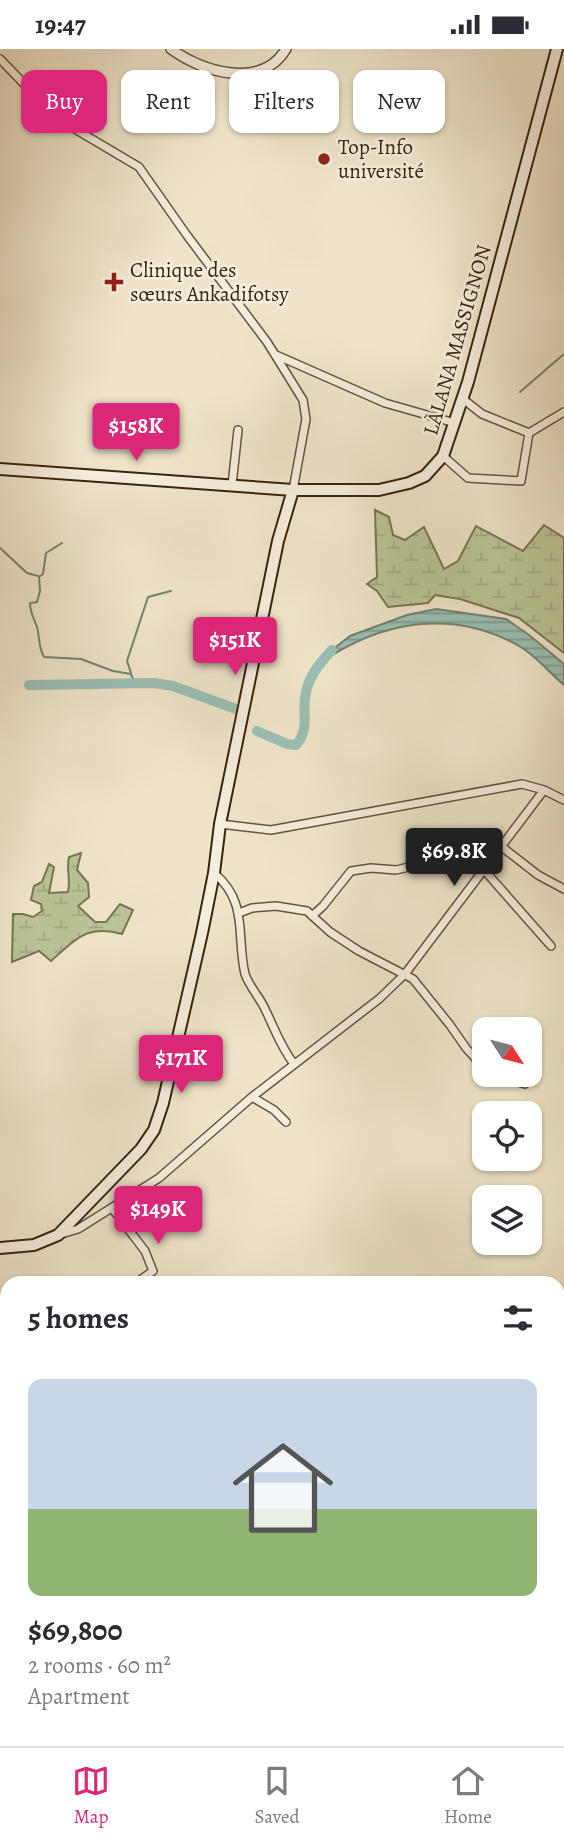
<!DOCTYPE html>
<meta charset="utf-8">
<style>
body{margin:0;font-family:Alegreya,serif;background:#f2f2f3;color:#2b2b33;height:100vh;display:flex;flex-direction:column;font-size:26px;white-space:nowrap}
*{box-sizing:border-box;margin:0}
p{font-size:23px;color:#7c7c81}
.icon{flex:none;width:38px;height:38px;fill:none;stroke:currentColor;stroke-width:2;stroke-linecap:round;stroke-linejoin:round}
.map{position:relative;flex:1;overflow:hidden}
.panel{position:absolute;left:0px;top:1227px;width:565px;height:471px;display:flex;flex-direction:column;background:#fff;border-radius:21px 21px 0 0;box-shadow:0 2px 5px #0004}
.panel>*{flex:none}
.top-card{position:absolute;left:21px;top:21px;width:523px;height:63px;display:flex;gap:14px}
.needle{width:46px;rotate:126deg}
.tools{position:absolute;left:472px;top:968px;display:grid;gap:14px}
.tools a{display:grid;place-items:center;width:70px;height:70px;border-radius:14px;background:#fff;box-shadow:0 2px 5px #0004;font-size:35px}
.price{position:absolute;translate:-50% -60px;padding:0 16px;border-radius:7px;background:#db2777;color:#fff;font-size:23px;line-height:46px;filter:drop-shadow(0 2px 4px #0008)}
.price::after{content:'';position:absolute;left:50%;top:42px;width:21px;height:16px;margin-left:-10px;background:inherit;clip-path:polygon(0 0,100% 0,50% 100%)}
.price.active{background:#222;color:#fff}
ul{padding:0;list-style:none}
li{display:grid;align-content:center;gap:14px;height:371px;padding:0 28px}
li span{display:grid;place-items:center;height:217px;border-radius:14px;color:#555}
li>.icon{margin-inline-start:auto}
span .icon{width:126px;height:126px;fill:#fffc;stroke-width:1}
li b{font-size:30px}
h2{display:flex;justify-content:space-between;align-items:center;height:84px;padding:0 28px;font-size:30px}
.tag{padding:0 24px;border-radius:14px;background:#fff;box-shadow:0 2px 5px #0004;font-size:24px;line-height:63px}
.tag.active{background:#db2777;color:#fff}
.status{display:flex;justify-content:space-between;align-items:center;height:49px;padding:0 35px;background:#fff;direction:ltr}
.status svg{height:19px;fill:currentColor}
.dock{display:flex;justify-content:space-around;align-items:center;height:98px;border-top:2px solid #e1e1e2;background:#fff;font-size:19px;color:#7c7c81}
.dock a{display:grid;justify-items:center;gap:4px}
.dock .active{color:#db2777}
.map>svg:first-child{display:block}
.wetland{fill:url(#wetland-marsh);stroke:#7a7452;stroke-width:2}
.water{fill:url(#water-rules);stroke:#738171;stroke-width:2}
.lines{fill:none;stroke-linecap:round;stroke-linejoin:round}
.stream{stroke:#738171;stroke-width:2}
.river{stroke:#9abfb3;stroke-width:10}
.minor-casing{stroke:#66553c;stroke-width:10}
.tertiary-casing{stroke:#66553c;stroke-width:12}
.secondary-casing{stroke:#39250d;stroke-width:14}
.minor{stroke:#f5eddd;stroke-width:7}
.tertiary{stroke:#f5eddd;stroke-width:9}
.secondary{stroke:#f5eddd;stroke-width:10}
.poi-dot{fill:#8f2418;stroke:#f5eddd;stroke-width:2.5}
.labels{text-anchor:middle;stroke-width:5;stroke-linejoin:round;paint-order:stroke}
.poi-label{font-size:21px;fill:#39250d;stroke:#f5eddd;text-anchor:start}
.street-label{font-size:21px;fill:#39250d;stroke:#f5eddd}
</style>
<div class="status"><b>19:47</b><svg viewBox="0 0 49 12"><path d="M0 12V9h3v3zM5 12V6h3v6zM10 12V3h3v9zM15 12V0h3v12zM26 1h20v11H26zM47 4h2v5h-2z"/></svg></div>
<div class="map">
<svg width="564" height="1697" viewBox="0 0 564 1697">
<defs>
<pattern id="wetland-marsh" width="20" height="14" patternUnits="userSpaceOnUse" patternTransform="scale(1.75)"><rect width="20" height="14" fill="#bac496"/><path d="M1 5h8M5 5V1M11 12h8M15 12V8" fill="none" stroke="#a1a880"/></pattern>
<pattern id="water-rules" width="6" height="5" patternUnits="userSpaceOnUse" patternTransform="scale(1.75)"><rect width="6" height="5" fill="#9abfb3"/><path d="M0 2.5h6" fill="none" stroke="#7f9b90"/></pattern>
</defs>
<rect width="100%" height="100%" fill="#efe4ca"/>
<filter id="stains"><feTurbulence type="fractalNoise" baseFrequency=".00286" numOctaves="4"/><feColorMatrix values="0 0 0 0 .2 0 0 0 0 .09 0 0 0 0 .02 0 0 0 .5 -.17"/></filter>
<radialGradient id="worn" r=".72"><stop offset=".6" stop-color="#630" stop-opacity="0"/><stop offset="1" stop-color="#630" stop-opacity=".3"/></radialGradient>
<path class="wetland" d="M375 461 389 468 393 486 405 491 424 478 444 520 458 512 476 477 523 502 544 476 564 489V604L519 569 460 550 435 546 428 554 388 558 377 542 367 535 377 528Z
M81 804 77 821 88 834 89 848 78 857 95 873H106L120 855 133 861 122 885C87 875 76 890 51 912L39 902 12 913 13 865H23L33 868 42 862 41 855 31 851 34 837 42 833 49 815 54 818 49 844 68 843C71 830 66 821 69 808Z"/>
<path class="water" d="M436 560 506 570 529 586 564 615V636C550 624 535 606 519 597 458 562 392 570 334 605L332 601 350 587 407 566Z"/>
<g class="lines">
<path class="stream" d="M520 343 564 305
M62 494 46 504 43 525 39 528 40 542 37 553 30 554C30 564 34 569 37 578 40 589 38 597 44 608L81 610 113 622 131 625 135 635
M0 499 27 524 38 527
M131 624 127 612 148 548 171 542"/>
<path class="river" d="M29 636 154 634 173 637 236 660
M257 682 287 695 296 696C309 681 303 667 305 649 307 629 319 615 332 601"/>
<defs>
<path id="minor" d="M0 10 58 70 139 118 186 185 267 293 303 351 306 370 293 441
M276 306 385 354 455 374
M463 350 482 365 529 384 564 363
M443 407 468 429 521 432 529 384
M232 436 238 381
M220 775 271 781 522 735 544 741 564 751
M502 798 538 826 564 840
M214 824C249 853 236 887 245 925 249 937 258 946 264 958 274 978 280 997 294 1015
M239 864 252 859 276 857 307 862 330 883 359 902 413 930 450 976 466 999 485 1020
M312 867 323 857 351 822 371 819 396 821 430 813 485 822 551 897
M493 1026 525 1035
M252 1048 274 1061 286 1073
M112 1159 145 1202 153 1222 136 1234
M58 1186 78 1180 159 1129 252 1048 379 950 405 925 544 741
M0 1300H7
M558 1590 564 1598
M309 1690 311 1697
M281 1697 289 1690"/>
<path id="tertiary" d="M171 0C202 23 262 41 286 0"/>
<path id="secondary" d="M0 420 293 441H379L409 434 425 427 443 407 468 333 557 0
M0 1199 34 1196 58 1186 141 1100 154 1081 163 1054 202 884 214 824 220 775 278 492 293 441
M0 1407 7 1419
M124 1690 133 1697"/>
</defs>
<use href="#minor" class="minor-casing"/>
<use href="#tertiary" class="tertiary-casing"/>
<use href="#secondary" class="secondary-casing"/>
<use href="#minor" class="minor"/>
<use href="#tertiary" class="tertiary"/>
<use href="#secondary" class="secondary"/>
</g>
<g class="poi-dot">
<circle cx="324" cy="110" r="7"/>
<path d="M110.5 222.5h7v7h7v7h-7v7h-7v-7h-7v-7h7z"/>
</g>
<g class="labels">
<g class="poi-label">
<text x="338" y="105">Top-Info<tspan x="338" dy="24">université</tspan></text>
<text x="130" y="228">Clinique des<tspan x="130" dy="24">sœurs Ankadifotsy</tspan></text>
</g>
<g class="street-label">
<text transform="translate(457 291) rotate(-74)" y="7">LÀLANA MASSIGNON</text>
</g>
</g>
<rect width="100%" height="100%" filter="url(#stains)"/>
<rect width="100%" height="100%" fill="url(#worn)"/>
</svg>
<div class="tools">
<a><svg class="needle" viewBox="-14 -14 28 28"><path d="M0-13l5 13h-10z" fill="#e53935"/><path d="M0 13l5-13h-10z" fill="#7c7c81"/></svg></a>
<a><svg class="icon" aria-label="locate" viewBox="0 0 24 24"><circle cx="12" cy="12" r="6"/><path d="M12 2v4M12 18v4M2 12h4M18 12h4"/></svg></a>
<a><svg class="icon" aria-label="layers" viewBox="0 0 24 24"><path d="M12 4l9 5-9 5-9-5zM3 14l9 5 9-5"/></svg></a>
</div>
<b class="price" style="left:136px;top:414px">$158K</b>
<b class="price" style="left:235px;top:628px">$151K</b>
<b class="price active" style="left:454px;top:839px">$69.8K</b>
<b class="price" style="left:181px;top:1046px">$171K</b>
<b class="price" style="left:158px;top:1197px">$149K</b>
<div class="top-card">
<a class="tag active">Buy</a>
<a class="tag">Rent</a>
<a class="tag">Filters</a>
<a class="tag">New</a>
</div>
<section class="panel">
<h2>5 homes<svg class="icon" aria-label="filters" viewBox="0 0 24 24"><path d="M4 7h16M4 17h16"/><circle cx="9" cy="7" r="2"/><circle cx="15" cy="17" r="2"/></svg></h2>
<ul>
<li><span style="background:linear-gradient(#c9d6e8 60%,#8fb573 0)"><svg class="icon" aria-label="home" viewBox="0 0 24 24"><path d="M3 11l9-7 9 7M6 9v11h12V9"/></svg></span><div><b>$69,800</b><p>2 rooms · 60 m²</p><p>Apartment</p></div></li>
</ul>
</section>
</div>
<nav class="dock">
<a class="active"><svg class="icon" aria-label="map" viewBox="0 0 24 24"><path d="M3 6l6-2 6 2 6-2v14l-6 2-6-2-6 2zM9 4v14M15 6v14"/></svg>Map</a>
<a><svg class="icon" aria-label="saved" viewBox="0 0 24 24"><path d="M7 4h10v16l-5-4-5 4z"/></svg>Saved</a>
<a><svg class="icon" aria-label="home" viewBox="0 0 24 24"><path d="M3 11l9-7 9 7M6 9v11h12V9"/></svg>Home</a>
</nav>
